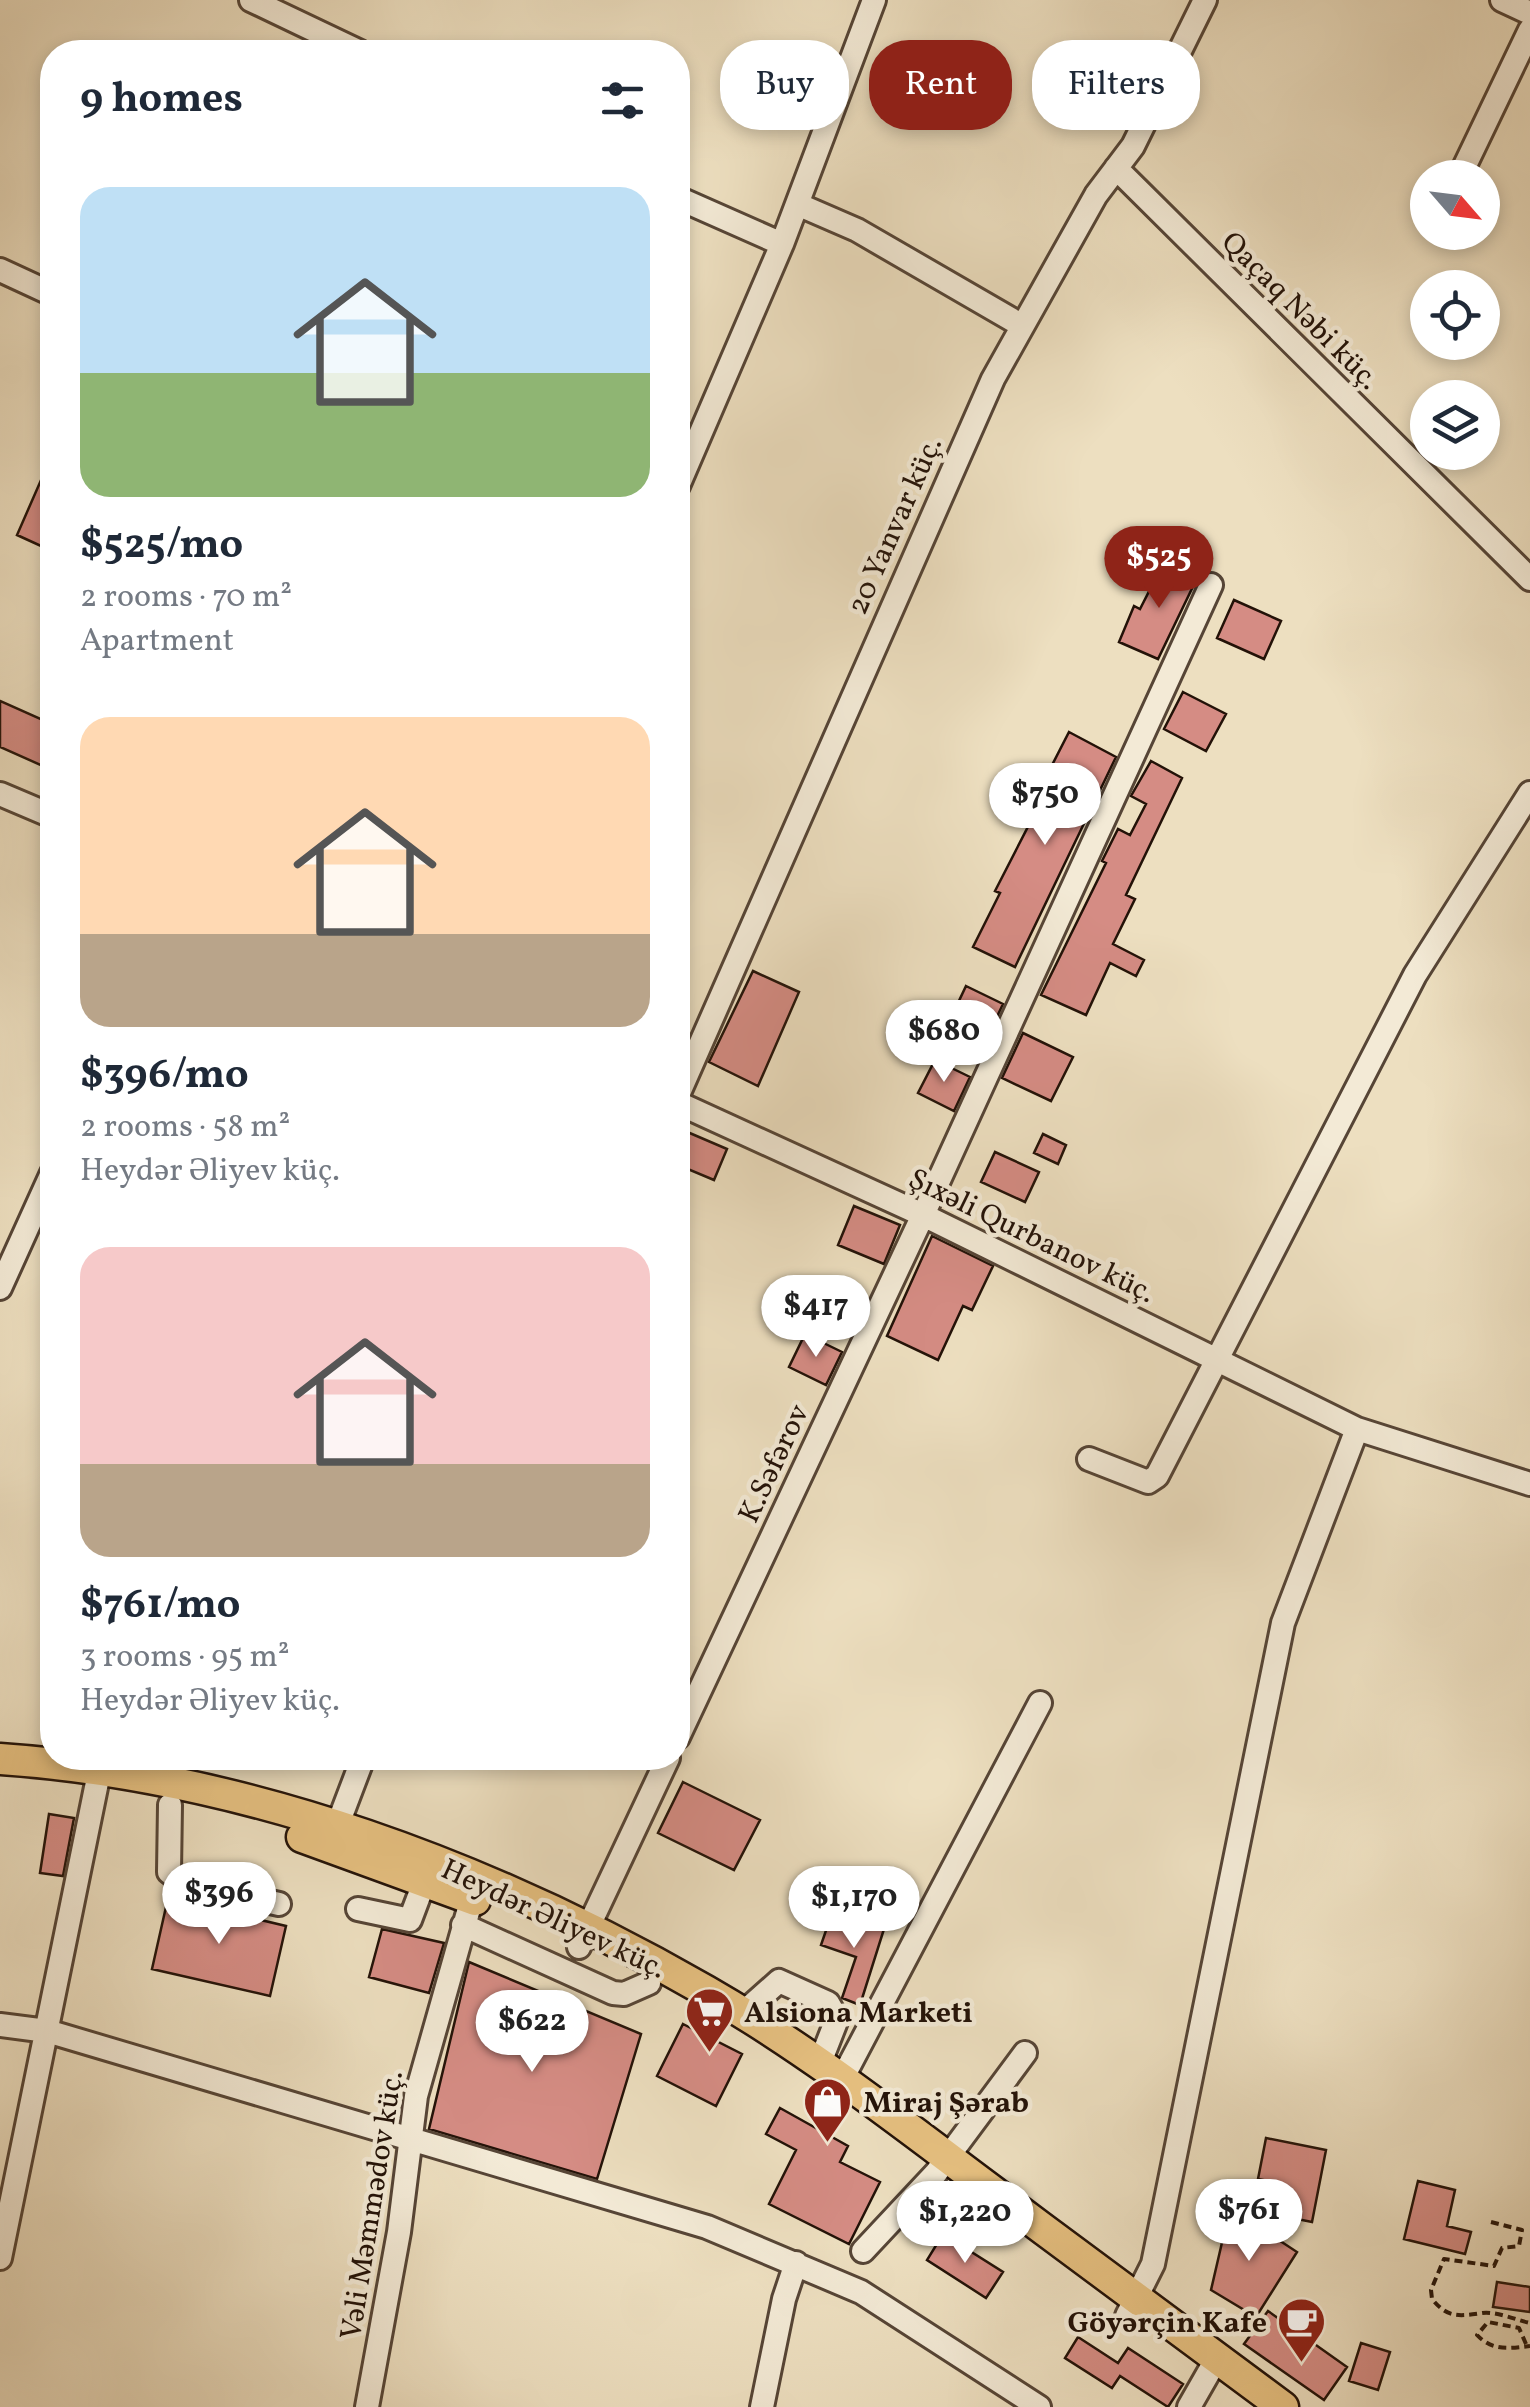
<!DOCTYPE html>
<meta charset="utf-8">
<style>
body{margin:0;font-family:Vollkorn,serif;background:#f6f6f7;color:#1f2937;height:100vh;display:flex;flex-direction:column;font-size:38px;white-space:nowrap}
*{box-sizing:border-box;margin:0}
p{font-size:32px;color:#747a83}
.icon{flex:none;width:55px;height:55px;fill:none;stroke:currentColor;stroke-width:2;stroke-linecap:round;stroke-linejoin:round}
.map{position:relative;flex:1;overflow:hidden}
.sheet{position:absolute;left:40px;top:40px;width:650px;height:1730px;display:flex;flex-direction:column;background:#fff;border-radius:40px;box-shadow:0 5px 15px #0003}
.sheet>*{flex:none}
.guide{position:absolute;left:720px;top:40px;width:660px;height:90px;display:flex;gap:20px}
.needle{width:65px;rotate:118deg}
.fabs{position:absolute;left:1410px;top:160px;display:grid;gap:20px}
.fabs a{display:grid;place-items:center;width:90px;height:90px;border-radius:50%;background:#fff;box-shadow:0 5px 15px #0003;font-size:50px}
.price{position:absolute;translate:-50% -85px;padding:0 22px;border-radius:35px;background:#fff;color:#222;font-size:32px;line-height:65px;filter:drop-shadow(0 2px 5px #0008)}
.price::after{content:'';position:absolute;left:50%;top:60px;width:30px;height:22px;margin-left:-15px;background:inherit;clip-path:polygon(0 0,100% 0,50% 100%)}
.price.current{background:#8f2418;color:#fff}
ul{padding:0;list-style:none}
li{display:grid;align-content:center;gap:20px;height:530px;padding:0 40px}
li span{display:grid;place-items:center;height:310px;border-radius:30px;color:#555}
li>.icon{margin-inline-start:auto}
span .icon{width:180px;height:180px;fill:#fffc;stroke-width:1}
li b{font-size:42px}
h2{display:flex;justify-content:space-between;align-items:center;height:120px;padding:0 40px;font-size:42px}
.pill{padding:0 35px;border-radius:40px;background:#fff;box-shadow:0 5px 15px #0003;font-size:35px;line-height:90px}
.pill.current{background:#8f2418;color:#fff}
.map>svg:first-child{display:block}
.building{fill:#d58c84;stroke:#231208;stroke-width:2.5}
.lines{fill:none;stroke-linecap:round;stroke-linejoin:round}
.minor-casing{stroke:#564536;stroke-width:28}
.major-casing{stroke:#231208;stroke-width:35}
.path{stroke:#231208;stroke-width:4;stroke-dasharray:8 5;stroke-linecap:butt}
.minor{stroke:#f3ead6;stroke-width:22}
.major{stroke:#e6c080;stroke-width:30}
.labels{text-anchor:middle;stroke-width:9;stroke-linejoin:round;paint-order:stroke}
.street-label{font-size:30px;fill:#231208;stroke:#f3ead6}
.poi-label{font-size:30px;font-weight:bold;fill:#231208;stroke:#f3ead6;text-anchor:start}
</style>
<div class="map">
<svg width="1530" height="2407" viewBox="0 0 1530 2407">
<rect width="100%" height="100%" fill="#eddfc0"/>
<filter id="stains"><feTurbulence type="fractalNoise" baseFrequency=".002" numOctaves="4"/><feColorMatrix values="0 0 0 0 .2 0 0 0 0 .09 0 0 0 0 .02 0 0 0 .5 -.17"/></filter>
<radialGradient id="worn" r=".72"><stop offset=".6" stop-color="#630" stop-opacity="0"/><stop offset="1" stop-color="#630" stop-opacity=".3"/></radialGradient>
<path class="building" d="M52 455V551L17 535Z
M1165 560 1198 576 1158 659 1119 642 1134 606 1140 609Z
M1234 600 1281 621 1264 659 1217 638Z
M1183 692 1226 714 1206 751 1164 729Z
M0 701 52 724V770L0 747Z
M1069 732 1116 757 1015 967 973 947 1000 893 995 891 1055 774 1049 771Z
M1151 761 1182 778 1126 895 1135 899 1113 944 1144 960 1136 976 1110 963 1086 1015 1041 995 1106 863 1102 861 1118 829 1130 835 1146 804 1131 796Z
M753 971 799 992 758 1086 709 1062Z
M966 986 1003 1004 986 1040 949 1022Z
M1023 1033 1073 1057 1051 1101 1002 1078Z
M935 1060 970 1077 954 1111 918 1093Z
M685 1131 727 1149 714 1180 678 1165V1147Z
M1043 1134 1066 1145 1058 1164 1034 1153Z
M995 1152 1039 1172 1025 1202 981 1182Z
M854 1206 900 1225 884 1264 838 1245Z
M932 1236 993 1266 972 1310 963 1306 938 1360 887 1336Z
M805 1334 842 1352 826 1385 789 1367Z
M683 1782 760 1820 734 1870 658 1833Z
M49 1814 74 1818 63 1876 40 1873Z
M168 1898 286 1926 270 1996 152 1969Z
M832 1913 884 1929 860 2005 842 1998 856 1957 821 1945Z
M382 1929 444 1943 429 1993 369 1977Z
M469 1962 641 2034 597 2179 429 2129Z
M683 2024 742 2054 716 2106 657 2076Z
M780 2108 848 2146 840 2162 880 2182 849 2244 769 2204 796 2150 766 2134Z
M1266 2138 1326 2150 1312 2222 1263 2212 1268 2181 1258 2179Z
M1418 2181 1455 2190 1447 2226 1471 2232 1465 2254 1404 2239Z
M1230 2208 1297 2252 1256 2317 1211 2290Z
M943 2234 1003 2272 986 2298 927 2260Z
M1497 2282 1530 2287V2312L1493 2307Z
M1268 2311 1347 2367 1324 2400 1244 2344Z
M1078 2337 1118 2363 1128 2348 1183 2384 1168 2407 1120 2376 1112 2388 1065 2358Z
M1361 2343 1390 2352 1378 2390 1349 2381Z"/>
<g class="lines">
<defs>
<path id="minor" d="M251 0 360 52
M1502 0 1530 13
M1116 168 1530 579
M1459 178 1530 30
M678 198 782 244
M797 204 857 230 1021 325
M0 270 52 294
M678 486 782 244 874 0
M0 794 52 816
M678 1095 993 379 1096 195 1133 146 1205 0
M678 1103 923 1215 1357 1429 1530 1484
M0 1288 52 1173
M1089 1459 1148 1482 1157 1476 1415 975 1530 793
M678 1737 923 1215 1211 585
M170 1805 169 1872 182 1882 279 1904
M333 1837 363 1758
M358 1909 410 1920 425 1880
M463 1925 613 1993 624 1994 649 1983
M579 1947 668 1758
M743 2013 779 1981 828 2003 837 2019 819 2065
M0 2025 47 2031 707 2227 861 2292 1039 2407
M832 2098 1040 1703
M863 2251 936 2173 1025 2053
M0 2258 102 1758
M1127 2316 1153 2264 1283 1623 1357 1429
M367 2407 399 2232 416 2096 472 1898
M762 2407 784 2299 796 2263
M1189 2407 1217 2358"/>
<path id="major" d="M0 1759C248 1776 492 1868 706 1991 802 2046 891 2115 979 2181 1080 2257 1182 2332 1283 2407
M302 1837 475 1900"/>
</defs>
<use href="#minor" class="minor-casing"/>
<use href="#major" class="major-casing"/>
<path class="path" d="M1491 2222 1522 2230 1519 2246 1502 2248 1494 2266 1444 2259 1431 2290 1432 2299C1448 2319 1460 2316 1482 2313 1496 2311 1516 2320 1530 2323
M1526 2344 1519 2328 1488 2322 1477 2335C1493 2352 1511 2348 1530 2346"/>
<use href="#minor" class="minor"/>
<use href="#major" class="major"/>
</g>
<defs>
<symbol id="supermarket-pin" viewBox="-11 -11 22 30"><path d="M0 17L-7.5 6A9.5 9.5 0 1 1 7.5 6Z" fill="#8f2418" stroke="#f3ead6"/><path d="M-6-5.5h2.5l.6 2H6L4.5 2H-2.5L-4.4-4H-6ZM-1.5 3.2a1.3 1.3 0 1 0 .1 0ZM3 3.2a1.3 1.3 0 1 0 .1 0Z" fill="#fff"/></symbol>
<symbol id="shop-pin" viewBox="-11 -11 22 30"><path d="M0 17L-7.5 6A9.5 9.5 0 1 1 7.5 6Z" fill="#8f2418" stroke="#f3ead6"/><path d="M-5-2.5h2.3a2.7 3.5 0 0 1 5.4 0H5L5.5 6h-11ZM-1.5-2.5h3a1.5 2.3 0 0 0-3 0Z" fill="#fff"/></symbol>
<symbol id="cafe-pin" viewBox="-11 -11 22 30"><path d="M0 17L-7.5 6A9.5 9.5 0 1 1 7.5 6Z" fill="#8f2418" stroke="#f3ead6"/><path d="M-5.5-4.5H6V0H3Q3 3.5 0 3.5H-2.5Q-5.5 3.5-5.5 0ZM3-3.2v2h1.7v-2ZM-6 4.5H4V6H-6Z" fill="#fff"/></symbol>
</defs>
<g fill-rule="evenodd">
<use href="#supermarket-pin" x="682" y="1984" width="55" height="75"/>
<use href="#shop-pin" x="800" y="2074" width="55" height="75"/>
<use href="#cafe-pin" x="1274" y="2294" width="55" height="75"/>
</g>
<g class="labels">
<g class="street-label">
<text transform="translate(1301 310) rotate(45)" y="10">Qaçaq Nəbi küç.</text>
<text transform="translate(894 525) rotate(-66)" y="10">20 Yanvar küç.</text>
<text transform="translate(1032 1235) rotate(26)" y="10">Şıxəli Qurbanov küç.</text>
<text transform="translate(773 1463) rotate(-65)" y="10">K.Səfərov</text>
<text transform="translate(554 1918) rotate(25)" y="10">Heydər Əliyev küç.</text>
<text transform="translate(371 2205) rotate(-81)" y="10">Vəli Məmmədov küç.</text>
</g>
<g class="poi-label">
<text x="744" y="2022">Alsiona Marketi</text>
<text x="863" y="2112">Miraj Şərab</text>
<text x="1267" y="2332" text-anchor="end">Göyərçin Kafe</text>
</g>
</g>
<rect width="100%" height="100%" filter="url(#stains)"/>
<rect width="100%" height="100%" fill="url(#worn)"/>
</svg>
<div class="fabs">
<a><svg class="needle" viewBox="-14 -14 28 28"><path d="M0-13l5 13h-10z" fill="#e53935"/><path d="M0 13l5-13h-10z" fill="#747a83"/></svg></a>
<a><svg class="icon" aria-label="locate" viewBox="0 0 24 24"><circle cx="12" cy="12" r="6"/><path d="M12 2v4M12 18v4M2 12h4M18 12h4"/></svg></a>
<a><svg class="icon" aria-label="layers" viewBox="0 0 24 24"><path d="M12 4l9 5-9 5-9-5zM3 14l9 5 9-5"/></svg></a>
</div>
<b class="price current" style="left:1159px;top:611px">$525</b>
<b class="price" style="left:1045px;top:848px">$750</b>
<b class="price" style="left:944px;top:1085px">$680</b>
<b class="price" style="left:816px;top:1360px">$417</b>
<b class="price" style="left:219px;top:1947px">$396</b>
<b class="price" style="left:854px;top:1951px">$1,170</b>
<b class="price" style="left:532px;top:2075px">$622</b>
<b class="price" style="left:1249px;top:2264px">$761</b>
<b class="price" style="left:965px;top:2266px">$1,220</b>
<div class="guide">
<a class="pill">Buy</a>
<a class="pill current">Rent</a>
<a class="pill">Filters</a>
</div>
<section class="sheet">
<h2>9 homes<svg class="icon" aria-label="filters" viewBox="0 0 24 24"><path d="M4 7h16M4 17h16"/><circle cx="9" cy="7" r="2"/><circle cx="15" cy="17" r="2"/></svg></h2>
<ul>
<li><span style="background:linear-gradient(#bfe0f5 60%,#8fb573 0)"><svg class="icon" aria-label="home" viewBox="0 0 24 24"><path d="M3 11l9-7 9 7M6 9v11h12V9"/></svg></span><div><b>$525/mo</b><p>2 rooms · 70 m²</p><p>Apartment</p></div></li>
<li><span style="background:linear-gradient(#ffd9b3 70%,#b9a48a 0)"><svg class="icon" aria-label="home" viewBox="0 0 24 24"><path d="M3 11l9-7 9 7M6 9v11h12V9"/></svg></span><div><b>$396/mo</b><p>2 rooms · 58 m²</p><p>Heydər Əliyev küç.</p></div></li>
<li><span style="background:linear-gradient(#f6c9c9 70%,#b9a48a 0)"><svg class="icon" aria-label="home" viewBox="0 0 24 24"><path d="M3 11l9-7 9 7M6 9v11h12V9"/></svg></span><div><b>$761/mo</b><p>3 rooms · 95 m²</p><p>Heydər Əliyev küç.</p></div></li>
</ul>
</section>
</div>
